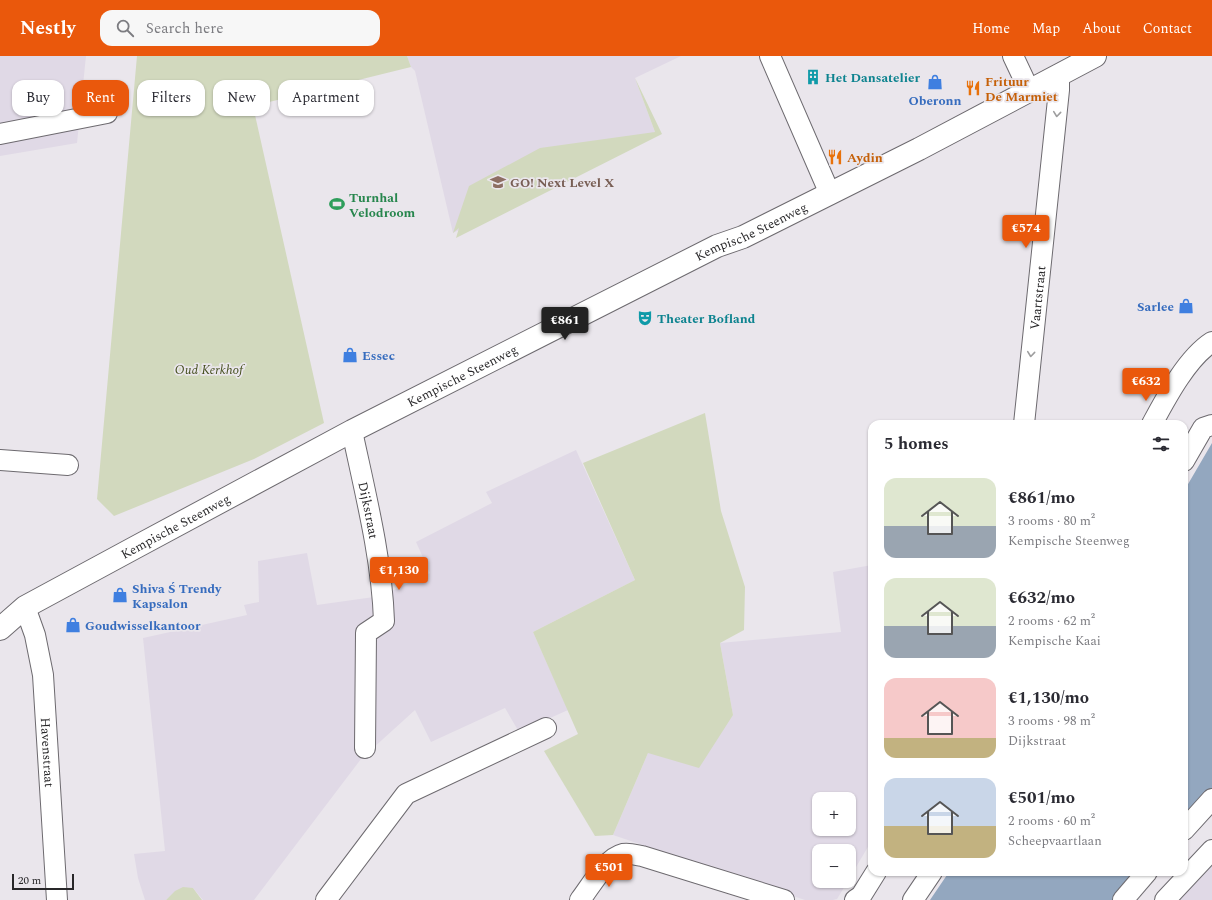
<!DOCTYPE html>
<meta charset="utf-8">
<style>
body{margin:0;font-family:Spectral,serif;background:#f7f7f7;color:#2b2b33;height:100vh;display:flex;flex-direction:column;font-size:15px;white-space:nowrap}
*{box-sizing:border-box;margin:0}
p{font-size:13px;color:#7c7c81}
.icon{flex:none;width:22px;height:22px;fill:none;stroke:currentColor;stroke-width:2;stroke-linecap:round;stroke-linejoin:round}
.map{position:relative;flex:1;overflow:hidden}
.sheet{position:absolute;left:868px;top:364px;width:320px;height:456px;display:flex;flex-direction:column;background:#fff;border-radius:12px;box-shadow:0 1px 3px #0004}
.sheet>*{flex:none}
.banner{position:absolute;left:12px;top:24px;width:380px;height:36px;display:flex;gap:8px}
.controls{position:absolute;left:812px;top:736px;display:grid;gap:8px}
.controls a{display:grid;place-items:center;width:44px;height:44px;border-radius:8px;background:#fff;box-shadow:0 1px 3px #0004;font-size:20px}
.scale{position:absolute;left:12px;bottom:10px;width:62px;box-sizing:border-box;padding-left:4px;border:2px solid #282729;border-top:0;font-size:11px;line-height:14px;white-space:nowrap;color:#282729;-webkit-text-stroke:3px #eae6ec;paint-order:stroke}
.price{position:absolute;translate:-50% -34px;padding:0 9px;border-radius:4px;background:#ea580c;color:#fff;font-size:13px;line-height:26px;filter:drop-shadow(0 1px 2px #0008)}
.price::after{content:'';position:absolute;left:50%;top:24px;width:12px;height:9px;margin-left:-6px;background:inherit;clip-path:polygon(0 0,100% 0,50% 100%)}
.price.on{background:#222;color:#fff}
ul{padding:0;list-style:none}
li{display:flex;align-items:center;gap:12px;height:100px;padding:0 16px}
li span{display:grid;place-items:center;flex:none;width:112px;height:80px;border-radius:12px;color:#555}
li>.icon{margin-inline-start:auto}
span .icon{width:48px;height:48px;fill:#fffc;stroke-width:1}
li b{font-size:17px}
h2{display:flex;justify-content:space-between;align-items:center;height:48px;padding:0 16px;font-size:17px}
.chip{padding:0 14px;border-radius:12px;background:#fff;box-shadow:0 1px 3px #0004;font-size:14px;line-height:36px}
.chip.on{background:#ea580c;color:#fff}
header{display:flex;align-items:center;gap:24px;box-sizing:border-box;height:56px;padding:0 20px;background:#ea580c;color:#fff}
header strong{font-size:19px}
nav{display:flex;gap:22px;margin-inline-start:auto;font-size:14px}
.search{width:280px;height:36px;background:#f7f7f7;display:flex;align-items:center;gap:10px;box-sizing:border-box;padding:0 14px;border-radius:12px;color:#7c7c81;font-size:15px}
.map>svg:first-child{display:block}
.built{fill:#e0d9e6;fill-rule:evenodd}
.green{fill:#d2d9be}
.water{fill:#93a7bf}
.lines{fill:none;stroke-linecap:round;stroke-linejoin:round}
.minor-casing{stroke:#6d6a6f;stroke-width:22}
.major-casing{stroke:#6d6a6f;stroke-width:24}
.minor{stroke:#fff;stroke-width:20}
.major{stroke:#fff;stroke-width:22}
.oneway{stroke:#9e9e9f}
.labels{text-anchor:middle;stroke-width:3.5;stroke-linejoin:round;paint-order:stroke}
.culture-label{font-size:13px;font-weight:bold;fill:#0d838f;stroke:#eae6ec;text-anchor:start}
.food-label{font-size:13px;font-weight:bold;fill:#c56008;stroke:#eae6ec;text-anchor:start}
.shop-label{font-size:13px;font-weight:bold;fill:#366cbe;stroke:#eae6ec;text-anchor:start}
.education-label{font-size:13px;font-weight:bold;fill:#785e54;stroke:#eae6ec;text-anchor:start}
.leisure-label{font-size:13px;font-weight:bold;fill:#27864d;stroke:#eae6ec;text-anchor:start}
.street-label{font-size:13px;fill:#282729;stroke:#eae6ec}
.park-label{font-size:13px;font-style:italic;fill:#46501f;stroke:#eae6ec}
</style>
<header>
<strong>Nestly</strong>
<div class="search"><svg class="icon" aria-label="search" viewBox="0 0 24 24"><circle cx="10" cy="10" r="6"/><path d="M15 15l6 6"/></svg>Search here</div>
<nav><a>Home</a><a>Map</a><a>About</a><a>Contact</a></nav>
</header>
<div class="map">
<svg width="1212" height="844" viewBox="0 0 1212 844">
<rect width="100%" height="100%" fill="#eae6ec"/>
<path class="built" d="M0 0H86L77 87 0 100Z
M407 0H681L635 22 655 76 453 177 415 15 411 11Z
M576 394 635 524 533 576 568 654 519 676 505 652 431 686 415 654 361 703 254 844H203L193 832 175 836 166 844H145L138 822 134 798 165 795 143 582 247 559 244 549 259 546 258 505 307 497 317 549 381 540 430 517 416 486 492 447 486 436Z
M872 509V784L849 823V795H819V825H848L837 843 833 844H805L613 779 648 697 733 659 720 587 841 576 833 516ZM819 743H849V773H819Z
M1212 787V844H1158Z"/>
<path class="green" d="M137 0H407L411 11 253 50 324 367 254 403 114 460 97 443Z
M635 22 662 78 456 182 459 172 453 177 469 130 540 92 655 76Z
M705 357 721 455 745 531 744 574 720 587 733 659 699 712 648 697 613 779 595 780 544 695 578 678 533 576 635 524 583 407Z
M183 831 193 832 202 844H166L175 835Z"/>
<path class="water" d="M1212 387V733L1184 764V435Z
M949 816H1138L1114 844H930Z"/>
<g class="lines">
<defs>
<g id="minor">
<path d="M770 0 830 138"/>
<path d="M1013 0 1029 34"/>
<path d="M0 78 107 57"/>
<path id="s1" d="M1024 368 1059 34V19"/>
<path d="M1152 368C1166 342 1187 302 1212 286"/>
<path id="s2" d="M352 375C365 436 382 503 384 565L366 577 365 692"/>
<path d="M0 404 68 409"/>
<path d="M1184 405 1203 372 1212 369"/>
<path id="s3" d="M25 551 35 579 43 619 57 844"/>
<path d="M1184 774 1212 743"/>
<path d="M326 844 406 738 546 672"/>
<path d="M580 844C591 830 606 802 623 798 630 797 636 799 642 800L784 844"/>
<path d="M855 844 861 840 876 816"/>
<path d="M913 844 932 816"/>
<path d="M1123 844 1147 816"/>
<path d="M1165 844 1212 794"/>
</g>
<g id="major">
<path id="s4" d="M0 573 25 551 136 491 352 375 717 190 743 181 919 93 1095 0"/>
</g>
</defs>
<use href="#minor" class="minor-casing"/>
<use href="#major" class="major-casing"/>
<use href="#minor" class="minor"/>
<use href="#major" class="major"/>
</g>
<defs><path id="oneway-chevron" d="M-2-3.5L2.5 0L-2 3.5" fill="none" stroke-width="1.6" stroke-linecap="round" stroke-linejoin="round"/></defs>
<g class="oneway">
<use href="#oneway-chevron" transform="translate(1057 58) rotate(96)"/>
<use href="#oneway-chevron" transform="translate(1031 298) rotate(96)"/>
</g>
<defs>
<symbol id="building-bare" viewBox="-9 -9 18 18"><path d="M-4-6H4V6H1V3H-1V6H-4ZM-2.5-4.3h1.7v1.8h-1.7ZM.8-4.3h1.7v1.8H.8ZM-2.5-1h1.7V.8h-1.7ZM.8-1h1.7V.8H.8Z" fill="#0f9aa8" stroke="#eae6ec" stroke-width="2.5" paint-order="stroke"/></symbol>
<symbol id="shop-bare" viewBox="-9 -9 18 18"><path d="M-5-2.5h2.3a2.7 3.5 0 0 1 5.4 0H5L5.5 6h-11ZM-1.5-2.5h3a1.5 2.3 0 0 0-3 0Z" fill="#3f7fe0" stroke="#eae6ec" stroke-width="2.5" paint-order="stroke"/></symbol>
<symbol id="restaurant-bare" viewBox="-9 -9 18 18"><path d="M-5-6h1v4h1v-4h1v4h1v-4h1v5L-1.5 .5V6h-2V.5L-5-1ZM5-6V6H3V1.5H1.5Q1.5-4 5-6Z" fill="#e8710a" stroke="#eae6ec" stroke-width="2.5" paint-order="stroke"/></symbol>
<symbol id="school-bare" viewBox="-9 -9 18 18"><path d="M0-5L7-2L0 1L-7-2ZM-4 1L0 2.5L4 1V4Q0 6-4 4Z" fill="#8d6e63" stroke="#eae6ec" stroke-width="2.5" paint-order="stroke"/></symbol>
<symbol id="stadium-bare" viewBox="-9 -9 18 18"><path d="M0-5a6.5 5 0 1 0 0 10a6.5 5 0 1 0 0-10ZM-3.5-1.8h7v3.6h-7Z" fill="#2e9e5b" stroke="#eae6ec" stroke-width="2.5" paint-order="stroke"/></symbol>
<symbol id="theatre-bare" viewBox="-9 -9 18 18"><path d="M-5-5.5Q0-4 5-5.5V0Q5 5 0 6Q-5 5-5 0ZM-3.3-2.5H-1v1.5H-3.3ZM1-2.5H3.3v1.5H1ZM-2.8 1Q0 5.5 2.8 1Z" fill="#0f9aa8" stroke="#eae6ec" stroke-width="2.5" paint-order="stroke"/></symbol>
</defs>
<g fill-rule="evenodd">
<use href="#building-bare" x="802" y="10" width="22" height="22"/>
<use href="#shop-bare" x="924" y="15" width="22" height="22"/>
<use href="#restaurant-bare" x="962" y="21" width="22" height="22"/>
<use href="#restaurant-bare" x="824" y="90" width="22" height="22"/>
<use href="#school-bare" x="487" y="115" width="22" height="22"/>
<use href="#stadium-bare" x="326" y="137" width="22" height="22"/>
<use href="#shop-bare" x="1175" y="239" width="22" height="22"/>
<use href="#theatre-bare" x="634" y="251" width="22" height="22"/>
<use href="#shop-bare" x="339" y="288" width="22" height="22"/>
<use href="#shop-bare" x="109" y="528" width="22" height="22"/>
<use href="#shop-bare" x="62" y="558" width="22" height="22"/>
</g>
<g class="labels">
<g class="culture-label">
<text x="825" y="26">Het Dansatelier</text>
<text x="657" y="267">Theater Bofland</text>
</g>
<g class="food-label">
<text x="985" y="30">Frituur<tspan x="985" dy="15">De Marmiet</tspan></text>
<text x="847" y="106">Aydin</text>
</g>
<g class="shop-label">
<text x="935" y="49" text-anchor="middle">Oberonn</text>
<text x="1174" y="255" text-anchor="end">Sarlee</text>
<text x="362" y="304">Essec</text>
<text x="132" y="537">Shiva Ś Trendy<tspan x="132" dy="15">Kapsalon</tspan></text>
<text x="85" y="574">Goudwisselkantoor</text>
</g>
<g class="education-label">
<text x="510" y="131">GO! Next Level X</text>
</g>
<g class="leisure-label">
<text x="349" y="146">Turnhal<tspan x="349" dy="15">Velodroom</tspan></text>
</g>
<g class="street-label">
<text dy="5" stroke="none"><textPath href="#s4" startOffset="851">Kempische Steenweg</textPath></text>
<text dy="5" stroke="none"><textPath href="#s1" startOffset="127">Vaartstraat</textPath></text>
<text dy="5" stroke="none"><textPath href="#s4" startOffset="528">Kempische Steenweg</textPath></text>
<text dy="5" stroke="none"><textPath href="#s2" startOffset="81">Dijkstraat</textPath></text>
<text dy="5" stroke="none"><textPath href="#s4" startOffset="204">Kempische Steenweg</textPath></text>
<text dy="5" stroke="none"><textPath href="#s3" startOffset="148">Havenstraat</textPath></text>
</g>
<g class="park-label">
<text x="209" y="318">Oud Kerkhof</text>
</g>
</g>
</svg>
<div class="controls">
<a>+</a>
<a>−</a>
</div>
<div class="scale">20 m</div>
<b class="price" style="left:1026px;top:193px">€574</b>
<b class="price on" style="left:565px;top:285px">€861</b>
<b class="price" style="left:1146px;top:346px">€632</b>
<b class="price" style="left:399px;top:535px">€1,130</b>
<b class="price" style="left:609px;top:832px">€501</b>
<div class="banner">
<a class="chip">Buy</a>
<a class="chip on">Rent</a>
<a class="chip">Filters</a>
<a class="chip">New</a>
<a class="chip">Apartment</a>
</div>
<section class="sheet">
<h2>5 homes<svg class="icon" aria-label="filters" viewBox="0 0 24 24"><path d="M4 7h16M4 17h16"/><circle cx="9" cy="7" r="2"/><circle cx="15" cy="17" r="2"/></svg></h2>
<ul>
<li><span style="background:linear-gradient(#dfe7d0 60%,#9aa5b1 0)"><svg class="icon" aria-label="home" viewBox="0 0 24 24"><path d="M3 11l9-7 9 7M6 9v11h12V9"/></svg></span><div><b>€861/mo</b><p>3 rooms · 80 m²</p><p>Kempische Steenweg</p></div></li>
<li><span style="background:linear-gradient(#dfe7d0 60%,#9aa5b1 0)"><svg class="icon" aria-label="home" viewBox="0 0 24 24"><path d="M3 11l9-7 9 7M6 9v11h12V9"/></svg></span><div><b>€632/mo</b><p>2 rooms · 62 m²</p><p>Kempische Kaai</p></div></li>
<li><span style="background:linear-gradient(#f6c9c9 75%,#c2b280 0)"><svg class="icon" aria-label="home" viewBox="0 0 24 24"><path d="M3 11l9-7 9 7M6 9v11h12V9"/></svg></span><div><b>€1,130/mo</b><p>3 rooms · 98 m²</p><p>Dijkstraat</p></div></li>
<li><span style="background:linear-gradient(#c9d6e8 60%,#c2b280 0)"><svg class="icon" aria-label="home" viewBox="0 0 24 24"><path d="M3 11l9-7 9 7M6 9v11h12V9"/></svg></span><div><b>€501/mo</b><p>2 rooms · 60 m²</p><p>Scheepvaartlaan</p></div></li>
</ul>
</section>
</div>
